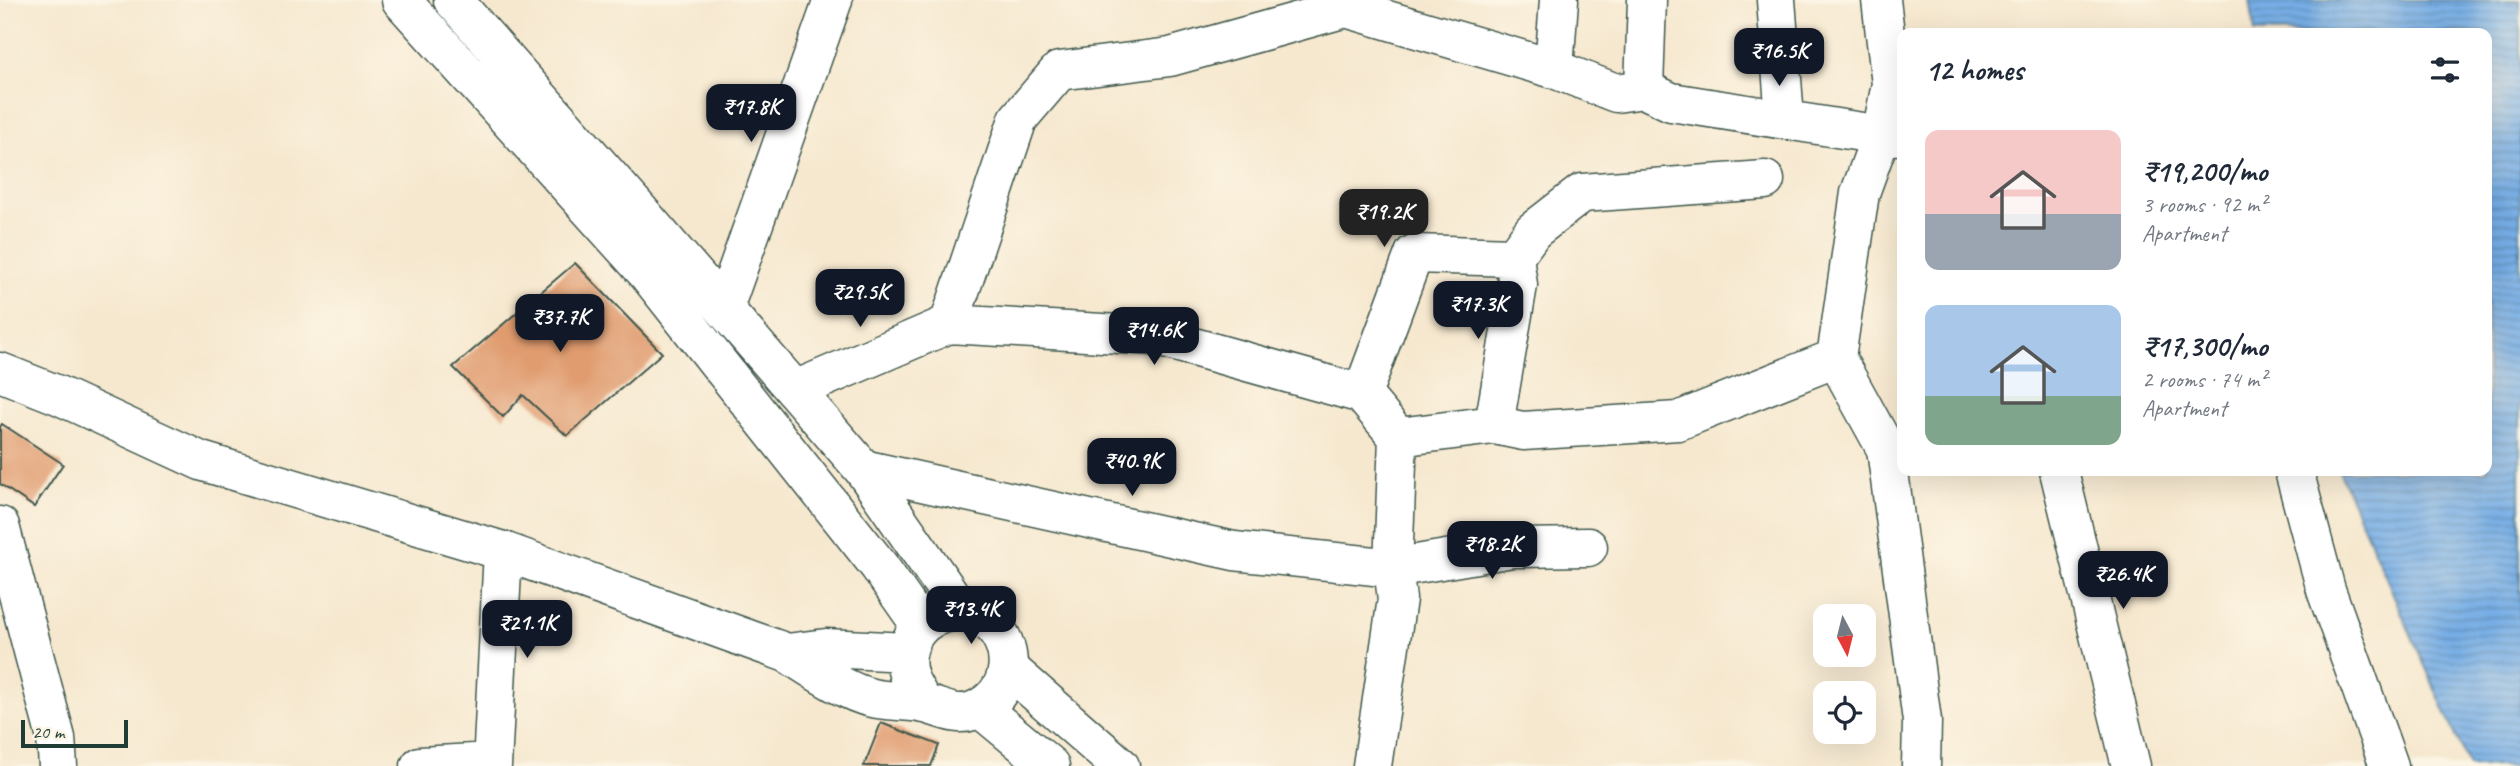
<!DOCTYPE html>
<meta charset="utf-8">
<style>
body{margin:0;font-family:Caveat,sans-serif;background:#f2f2f3;color:#1f2937;height:100vh;display:flex;flex-direction:column;font-size:26px;white-space:nowrap}
*{box-sizing:border-box;margin:0}
p{font-size:23px;color:#747a83}
.icon{flex:none;width:38px;height:38px;fill:none;stroke:currentColor;stroke-width:2;stroke-linecap:round;stroke-linejoin:round}
.map{position:relative;flex:1;overflow:hidden}
.details{position:absolute;left:1897px;top:28px;width:595px;height:448px;display:flex;flex-direction:column;background:#fff;border-radius:14px;box-shadow:0 7px 28px #0002}
.details>*{flex:none}
.needle{width:46px;rotate:173deg}
.fabs{position:absolute;left:1813px;top:604px;display:grid;gap:14px}
.fabs a{display:grid;place-items:center;width:63px;height:63px;border-radius:14px;background:#fff;box-shadow:0 7px 28px #0002;font-size:35px}
.scale{position:absolute;left:21px;bottom:18px;width:107px;box-sizing:border-box;padding-left:7px;border:4px solid #1f3d34;border-top:0;font-size:19px;line-height:24px;white-space:nowrap;color:#1f3d34;-webkit-text-stroke:5px #fcf5e5;paint-order:stroke}
.price{position:absolute;translate:-50% -60px;padding:0 16px;border-radius:14px;background:#111827;color:#fff;font-size:23px;line-height:46px;filter:drop-shadow(0 2px 4px #0008)}
.price::after{content:'';position:absolute;left:50%;top:42px;width:21px;height:16px;margin-left:-10px;background:inherit;clip-path:polygon(0 0,100% 0,50% 100%)}
.price.on{background:#222;color:#fff}
ul{padding:0;list-style:none}
li{display:flex;align-items:center;gap:21px;height:175px;padding:0 28px}
li span{display:grid;place-items:center;flex:none;width:196px;height:140px;border-radius:14px;color:#555}
li>.icon{margin-inline-start:auto}
span .icon{width:84px;height:84px;fill:#fffc;stroke-width:1}
li b{font-size:30px}
h2{display:flex;justify-content:space-between;align-items:center;height:84px;padding:0 28px;font-size:30px}
.map>svg:first-child{display:block}
.water{fill:url(#water-rules);stroke:#4a758c;stroke-width:2}
.building{fill:#e09b6e}
.lines{fill:none;stroke-linecap:round;stroke-linejoin:round}
.street-casing{stroke:#3f574b;stroke-width:41}
.secondary-casing{stroke:#3f574b;stroke-width:41}
.street{stroke:#fff;stroke-width:38}
.secondary{stroke:#fff;stroke-width:38}
</style>
<div class="map">
<svg width="2520" height="766" viewBox="0 0 2520 766">
<defs>
<pattern id="water-rules" width="6" height="5" patternUnits="userSpaceOnUse" patternTransform="scale(1.75)"><rect width="6" height="5" fill="#76ade5"/><path d="M0 2.5h6" fill="none" stroke="#608eba"/></pattern>
</defs>
<rect width="100%" height="100%" fill="#fcf5e5"/>
<filter id="ink" filterUnits="userSpaceOnUse"><feTurbulence type="fractalNoise" baseFrequency=".0143" numOctaves="2"/><feDisplacementMap in="SourceGraphic" scale="14" xChannelSelector="R" yChannelSelector="G"/><feConvolveMatrix kernelMatrix="1 2 1 2 8 2 1 2 1" color-interpolation-filters="sRGB"/></filter>
<filter id="wash" filterUnits="userSpaceOnUse"><feTurbulence type="fractalNoise" baseFrequency=".00686" numOctaves="4" result="noise"/><feDisplacementMap in="SourceGraphic" scale="28" xChannelSelector="R" yChannelSelector="G"/><feGaussianBlur stdDeviation="1.57" result="paint"/><feColorMatrix in="noise" values="0 0 0 0 0 0 0 0 0 0 0 0 0 0 0 0 0 1.4 0 .05"/><feComposite in="paint" operator="in"/></filter>
<g filter="url(#wash)">
<rect width="100%" height="100%" fill="#f6e8cf"/>
<path class="water" d="M2250 0H2520V766H2469L2339 471H2487V33H2255Z"/>
<g id="blocks">
<path class="building" d="M575 263 662 353 567 436 523 395 503 417 453 367Z
M2 424 63 464 34 507 0 484V427Z
M881 723 939 745 931 766H864Z"/>
</g>
</g>
<g filter="url(#ink)">
<use href="#blocks" fill-opacity="0" stroke="#3f574b" stroke-width="2"/>
<g class="lines">
<defs>
<path id="street" d="M1776 0 1785 119
M1881 0 1891 84 1881 135 1860 193 1836 358 1886 449 1922 721 1921 766
M1554 69 1559 0
M1644 89 1647 0
M724 308 833 0
M949 324 1018 119 1059 71 1170 57 1346 8 1554 69 1616 93 1644 89 1671 102 1881 135 1902 136
M795 390 949 324 1154 336 1362 394 1398 437 1393 568 1397 599 1372 766
M1362 394 1414 254 1514 257
M1494 425 1518 285 1514 257 1533 231 1582 193 1765 180
M1398 437 1494 425 1523 431 1678 421 1836 358
M863 469 1234 551 1393 568 1512 548 1588 547
M2059 471 2131 766
M2294 471 2326 590 2389 766
M0 526 56 738 58 766
M420 766 492 762
M492 766 503 551"/>
<path id="secondary" d="M401 0 647 273 879 566 921 626
M453 0 637 208 863 469 962 612
M0 372 58 395 201 461 503 551 787 653C811 668 845 692 872 698 889 702 908 700 925 704 946 709 959 720 981 707 1034 677 1001 596 943 614 925 619 912 632 908 650 902 672 913 687 924 704
M787 653 826 648 907 652
M1008 668 1120 766
M980 708 1050 766"/>
</defs>
<use href="#street" class="street-casing"/>
<use href="#secondary" class="secondary-casing"/>
<use href="#street" class="street"/>
<use href="#secondary" class="secondary"/>
</g>
</g>
</svg>
<div class="fabs">
<a><svg class="needle" viewBox="-14 -14 28 28"><path d="M0-13l5 13h-10z" fill="#e53935"/><path d="M0 13l5-13h-10z" fill="#747a83"/></svg></a>
<a><svg class="icon" aria-label="locate" viewBox="0 0 24 24"><circle cx="12" cy="12" r="6"/><path d="M12 2v4M12 18v4M2 12h4M18 12h4"/></svg></a>
</div>
<div class="scale">20 m</div>
<b class="price" style="left:1779px;top:88px">₹16.5K</b>
<b class="price" style="left:751px;top:144px">₹17.8K</b>
<b class="price on" style="left:1384px;top:249px">₹19.2K</b>
<b class="price" style="left:860px;top:329px">₹29.5K</b>
<b class="price" style="left:1478px;top:341px">₹17.3K</b>
<b class="price" style="left:560px;top:354px">₹37.7K</b>
<b class="price" style="left:1154px;top:367px">₹14.6K</b>
<b class="price" style="left:1132px;top:498px">₹40.9K</b>
<b class="price" style="left:1492px;top:581px">₹18.2K</b>
<b class="price" style="left:2123px;top:611px">₹26.4K</b>
<b class="price" style="left:971px;top:646px">₹13.4K</b>
<b class="price" style="left:527px;top:660px">₹21.1K</b>
<section class="details">
<h2>12 homes<svg class="icon" aria-label="filters" viewBox="0 0 24 24"><path d="M4 7h16M4 17h16"/><circle cx="9" cy="7" r="2"/><circle cx="15" cy="17" r="2"/></svg></h2>
<ul>
<li><span style="background:linear-gradient(#f6c9c9 60%,#9aa5b1 0)"><svg class="icon" aria-label="home" viewBox="0 0 24 24"><path d="M3 11l9-7 9 7M6 9v11h12V9"/></svg></span><div><b>₹19,200/mo</b><p>3 rooms · 92 m²</p><p>Apartment</p></div></li>
<li><span style="background:linear-gradient(#a9c7e8 65%,#7fa58c 0)"><svg class="icon" aria-label="home" viewBox="0 0 24 24"><path d="M3 11l9-7 9 7M6 9v11h12V9"/></svg></span><div><b>₹17,300/mo</b><p>2 rooms · 74 m²</p><p>Apartment</p></div></li>
</ul>
</section>
</div>
